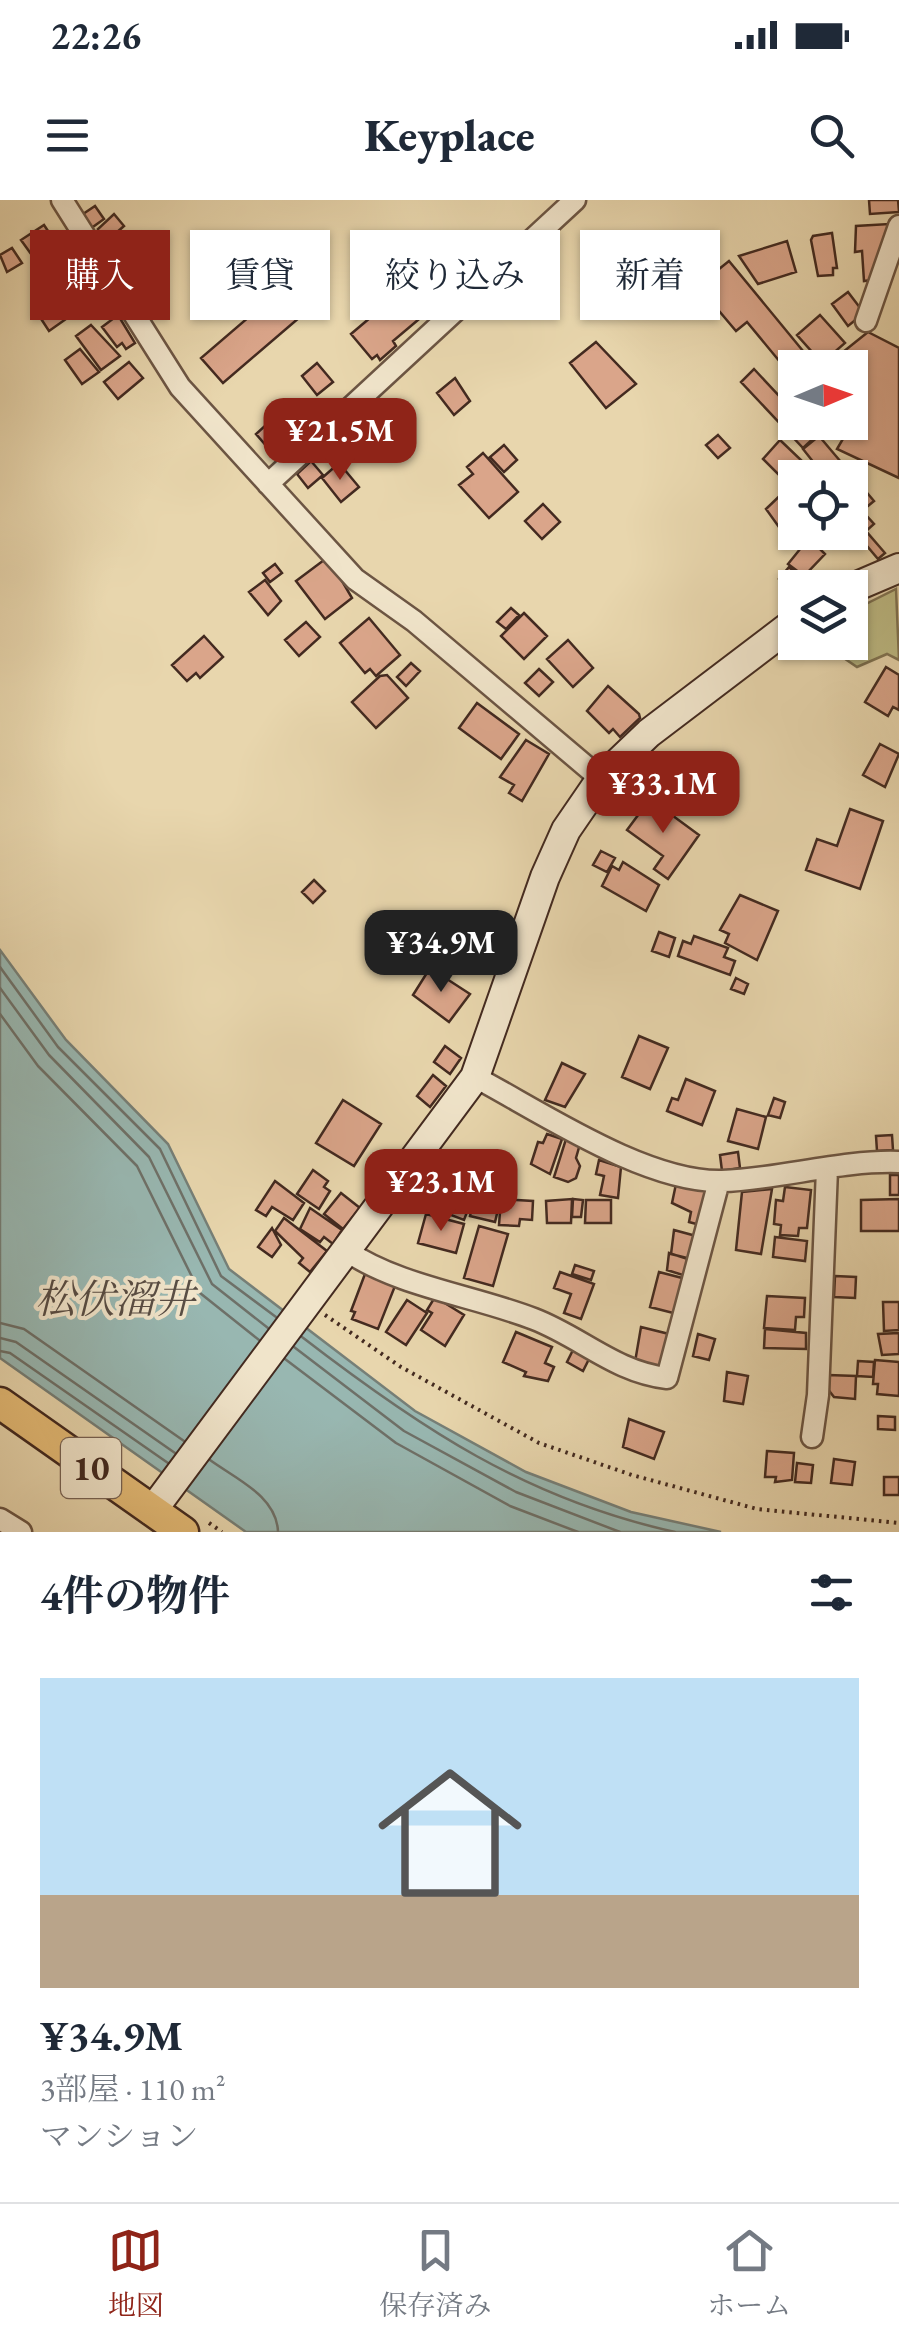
<!DOCTYPE html>
<html lang="ja">
<meta charset="utf-8">
<style>
body{margin:0;font-family:"EB Garamond","Noto Serif JP",serif;background:#f2f2f3;color:#1f2937;height:100vh;display:flex;flex-direction:column;font-size:38px;white-space:nowrap}
*{box-sizing:border-box;margin:0}
p{font-size:32px;color:#747a83}
.icon{flex:none;width:55px;height:55px;fill:none;stroke:currentColor;stroke-width:2;stroke-linecap:round;stroke-linejoin:round}
.map{position:relative;height:1332px;overflow:hidden}
.drawer{display:flex;flex-direction:column;background:#fff;flex:1}
.drawer>*{flex:none}
.top-card{position:absolute;left:30px;top:30px;width:840px;height:90px;display:flex;gap:20px}
.needle{width:65px;rotate:88deg}
.fabs{position:absolute;left:778px;top:150px;display:grid;gap:20px}
.fabs a{display:grid;place-items:center;width:90px;height:90px;border-radius:0px;background:#fff;box-shadow:0 2px 8px #0004;font-size:50px}
.price{position:absolute;translate:-50% -85px;padding:0 22px;border-radius:20px;background:#8f2418;color:#fff;font-size:32px;line-height:65px;filter:drop-shadow(0 2px 5px #0008)}
.price::after{content:'';position:absolute;left:50%;top:60px;width:30px;height:22px;margin-left:-15px;background:inherit;clip-path:polygon(0 0,100% 0,50% 100%)}
.price.active{background:#222;color:#fff}
ul{padding:0;list-style:none}
li{display:grid;align-content:center;gap:20px;height:530px;padding:0 40px}
li+li{border-top:2px solid #e0e1e3}
li span{display:grid;place-items:center;height:310px;border-radius:0px;color:#555}
li>.icon{margin-inline-start:auto}
span .icon{width:180px;height:180px;fill:#fffc;stroke-width:1}
li b{font-size:42px}
h2{display:flex;justify-content:space-between;align-items:center;height:120px;padding:0 40px;font-size:42px}
.chip{padding:0 35px;border-radius:0px;background:#fff;box-shadow:0 2px 8px #0004;font-size:35px;line-height:90px}
.chip.active{background:#8f2418;color:#fff}
.status{display:flex;justify-content:space-between;align-items:center;height:70px;padding:0 50px;background:#fff;direction:ltr}
.status svg{height:28px;fill:currentColor}
header{display:flex;justify-content:space-between;align-items:center;height:130px;padding:0 40px;background:#fff;font-size:45px;font-weight:800}
.tab-bar{display:flex;justify-content:space-around;align-items:center;height:140px;border-top:2px solid #e0e1e3;background:#fff;font-size:28px;color:#747a83}
.tab-bar a{display:grid;justify-items:center;gap:5px}
.tab-bar .active{color:#8f2418}
.map>svg:first-child{display:block}
.green{fill:#bebc85;stroke:#807352;stroke-width:2.5}
.water{fill:#98b7b1;stroke:#767f77;stroke-width:2.5}
.lines{fill:none;stroke-linecap:round;stroke-linejoin:round}
.shore{stroke:#6e7068;stroke-width:2.5}
.building{fill:#daa58a;stroke:#432a20;stroke-width:2.5}
.street-casing{stroke:#6c5543;stroke-width:25}
.secondary-casing{stroke:#432a20;stroke-width:32}
.primary-casing{stroke:#432a20;stroke-width:35}
.path{stroke:#432a20;stroke-width:4;stroke-dasharray:2.5 5;stroke-linecap:butt}
.street{stroke:#f0e4ca;stroke-width:20}
.secondary{stroke:#f0e4ca;stroke-width:28}
.primary{stroke:#e4bb76;stroke-width:30}
.labels{text-anchor:middle;stroke-width:8;stroke-linejoin:round;paint-order:stroke}
.shield{fill:#f0e4ca;stroke:#776253;stroke-width:2.5}
.shield-label{font-size:35px;font-weight:bold;fill:#432a20}
.water-label{font-size:40px;font-style:italic;fill:#584d44;stroke:#f0e4ca}
</style>
<div class="status"><b>22:26</b><svg viewBox="0 0 49 12"><path d="M0 12V9h3v3zM5 12V6h3v6zM10 12V3h3v9zM15 12V0h3v12zM26 1h20v11H26zM47 4h2v5h-2z"/></svg></div>
<header><svg class="icon" aria-label="menu" viewBox="0 0 24 24"><path d="M4 6h16M4 12h16M4 18h16"/></svg>Keyplace<svg class="icon" aria-label="search" viewBox="0 0 24 24"><circle cx="10" cy="10" r="6"/><path d="M15 15l6 6"/></svg></header>
<div class="map">
<svg width="899" height="1332" viewBox="0 0 899 1332">
<rect width="100%" height="100%" fill="#e8d6ad"/>
<filter id="stains"><feTurbulence type="fractalNoise" baseFrequency=".002" numOctaves="4"/><feColorMatrix values="0 0 0 0 .2 0 0 0 0 .09 0 0 0 0 .02 0 0 0 .5 -.17"/></filter>
<radialGradient id="worn" r=".72"><stop offset=".6" stop-color="#630" stop-opacity="0"/><stop offset="1" stop-color="#630" stop-opacity=".3"/></radialGradient>
<path class="green" d="M896 389 899 460 887 454 857 467 822 443 850 442V412Z"/>
<path class="water" d="M0 750 66 840 168 944 229 1069 415 1211 526 1272 631 1312 721 1332H246L0 1158Z"/>
<g class="lines">
<path class="shore" d="M0 767 58 847 160 949 221 1076 276 1117
M0 788 49 855 149 957 212 1084 268 1128
M0 814 38 866 137 966 200 1093 259 1140
M0 1123 24 1129 184 1241
M302 1137C420 1228 526 1299 675 1332
M0 1138 16 1142 175 1253
M294 1147 404 1231 516 1292 620 1332
M0 1151 10 1153 168 1263
M285 1159 396 1243 510 1306 578 1332
M210 1260C236 1279 277 1296 278 1332"/>
</g>
<path class="building" d="M869 0H898L899 12 870 14Z
M95 6 104 19 90 29 80 16Z
M114 14 124 26 108 40 98 29Z
M889 24 890 47 879 79 864 81 862 51 855 52 856 26Z
M44 25 54 40 59 36 80 69 54 86 21 40Z
M832 33 837 68H833V75L818 76 811 40 813 36Z
M787 41 796 72 758 84 739 56Z
M12 48 22 63 7 72 0 55Z
M729 61 817 168H795V180L747 122 736 131 698 86Z
M307 67 328 93 223 183 201 158Z
M85 70 101 91 81 105 66 84Z
M423 73 444 98 393 141 396 146 380 160 377 155 372 159 351 134Z
M57 92 73 114 49 131 34 108Z
M848 92 864 113 848 126 832 104Z
M118 115 135 143 126 149 122 143 117 147 102 127Z
M820 115 845 143 822 163 797 135Z
M91 125 120 156 101 170 76 136Z
M868 132 899 148V278L837 249 847 232 835 226 850 222V170L856 173 859 167 838 156Z
M596 142 636 184 606 208 570 163Z
M80 149 99 172 82 184 65 160Z
M129 162 143 178 118 199 104 182Z
M317 163 333 182 317 195 302 176Z
M754 169 795 213V222H804L816 236 803 248 741 182Z
M455 178 470 201 454 215 437 193Z
M278 214 298 237 276 257 256 234Z
M718 235 730 248 718 258 706 245Z
M819 236 874 301 857 315 850 306V278H826L803 249Z
M780 240 801 260 783 279 763 259Z
M504 245 517 260 504 272 490 257Z
M483 253 518 292 489 318 459 285 473 274 467 267Z
M311 261 323 275 308 288 297 274Z
M339 263 359 287 341 302 322 278Z
M792 284 795 332H825L817 340 811 335 803 342 797 335 789 341 766 309Z
M543 304 560 322 542 339 525 321Z
M865 314 874 324 866 331 885 353 878 359 851 327Z
M809 338 825 354 804 376 788 364Z
M328 357 352 398 325 419 296 381Z
M275 364 282 373 270 382 263 373Z
M789 367 800 377 790 389 779 379Z
M265 380 281 401 268 415 249 392Z
M511 408 519 415 506 429 497 422Z
M524 413 547 436 524 459 501 436Z
M369 418 400 455 376 476 370 469 365 473 340 443Z
M306 422 320 437 299 456 285 440Z
M204 436 223 457 200 478 196 473 187 481 172 465Z
M568 440 593 468 573 487 547 459Z
M411 463 420 471 406 486 397 477Z
M886 467 899 475V510L893 507 888 516 865 502Z
M539 469 553 482 539 496 525 483Z
M387 475 408 498 376 528 352 502 380 476Z
M608 486 639 514 640 518 620 537 613 529 609 533 587 511Z
M477 503 519 534 501 559 459 528Z
M526 540 549 554 522 601 509 593 514 585 500 577Z
M880 544 899 554 885 587 863 575Z
M650 599 699 635 668 679 654 669 663 656 627 630Z
M850 609 883 621 860 689 806 670 817 639 837 646Z
M601 651 615 658 607 672 593 665Z
M623 662 659 685 646 711 602 686 612 666 619 670Z
M314 680 325 691 313 703 302 692Z
M740 695 778 711 757 760 725 743 729 734 720 730Z
M476 732 497 747 482 768 477 765 472 771 454 758Z
M659 732 675 738 669 757 652 751Z
M694 736 728 748 724 757 735 761 730 775 678 756 683 741 691 744Z
M430 768 470 794 449 822 413 795Z
M736 778 748 784 744 794 731 789Z
M639 836 668 848 650 889 622 877Z
M445 846 461 858 450 874 434 862Z
M562 863 585 874 565 907 545 900Z
M433 875 446 886 430 907 417 896Z
M686 879 715 891 702 925 667 911 672 898 678 900Z
M774 898 785 902 780 918 768 915Z
M343 900 381 924 354 966 316 943Z
M737 909 766 917 758 949 728 941Z
M547 934 562 939 550 974 531 964 538 942 543 943Z
M892 935 893 950 877 951 876 936Z
M566 939 580 944 576 958 580 966 576 978 568 982 554 977Z
M738 952 740 968 722 971 720 955Z
M599 960 621 967 618 998 600 995 604 976 596 974Z
M313 970 328 981 324 987 330 991 319 1009 297 994Z
M424 973 475 991 464 1020 414 1001Z
M890 975H899V995H890Z
M275 981 304 1003 293 1020 272 1007 266 1016 256 1010Z
M676 984 708 992 700 1025 689 1022 691 1012 672 1003Z
M785 987 811 990 807 1028H799L798 1036 780 1035 781 1025 774 1024 776 1000 783 1001Z
M772 989 761 1054 736 1050 742 992Z
M341 993 360 1008 343 1029 324 1014Z
M475 996 500 1001 495 1022 470 1016Z
M501 999 533 1001 532 1020 520 1019 519 1026 499 1025Z
M572 999 571 1023H547L546 1001Z
M573 999 583 1000 581 1017H572Z
M899 999V1031H861V1000Z
M586 1000H611V1023H585Z
M310 1008 342 1030 333 1044 324 1037 320 1042 300 1029Z
M426 1014 464 1024 456 1053 418 1043Z
M284 1018 327 1051 310 1072 299 1063 303 1058 275 1031Z
M479 1026 508 1034 493 1086 464 1078Z
M272 1028 281 1045 272 1057 258 1047Z
M674 1030 696 1036 691 1059 671 1054Z
M775 1037 807 1041 805 1061 773 1057Z
M669 1053 691 1060 686 1076 667 1070Z
M575 1065 594 1071 591 1080 572 1074Z
M560 1072 594 1084 581 1119 564 1113 571 1094 554 1088Z
M659 1072 686 1079 677 1114 650 1107Z
M365 1074 395 1086 378 1129 352 1119 355 1112 351 1111Z
M835 1076 856 1077 855 1098 834 1097Z
M767 1096 805 1098 804 1117H796L795 1130 764 1128Z
M435 1097 464 1115 445 1146 421 1130 432 1113 427 1110Z
M407 1100 427 1113 406 1145 386 1132Z
M883 1102H899V1130L884 1131Z
M641 1127 673 1135 663 1170 635 1162Z
M765 1129 806 1133V1149L764 1148Z
M516 1132 552 1147 545 1163 554 1167 548 1181 524 1176 526 1172 503 1162Z
M899 1133V1154L882 1155 878 1134Z
M698 1134 715 1139 709 1160 693 1156Z
M574 1148 590 1157 583 1171 567 1162Z
M875 1160 899 1162V1196L877 1194 878 1184H873Z
M858 1161 874 1162 873 1177 857 1176Z
M727 1172 748 1176 743 1204 724 1201Z
M828 1175 856 1176 855 1199 834 1197 827 1188Z
M878 1216 895 1217V1230L878 1229Z
M629 1219 664 1232 654 1259 623 1247Z
M767 1251 794 1253 792 1280 775 1282 776 1277H765Z
M834 1259 855 1262 852 1285 831 1283Z
M797 1263 813 1265 811 1283 795 1282Z
M884 1277H899V1295H884Z"/>
<g class="lines">
<defs>
<path id="street" d="M62 0 180 187 355 379 414 421 601 579
M866 121 899 26
M268 284 575 0
M475 877C541 912 646 983 722 981 781 979 840 960 899 962
M345 1050C400 1087 472 1095 534 1119 581 1137 615 1172 667 1178L719 981
M812 1237 818 1195 827 969
M0 1319 21 1332"/>
<path id="secondary" d="M850 389 899 368
M152 1311 475 877 545 677 566 630 601 579 649 533 795 422"/>
<path id="primary" d="M0 1203 183 1332"/>
</defs>
<use href="#street" class="street-casing"/>
<use href="#secondary" class="secondary-casing"/>
<use href="#primary" class="primary-casing"/>
<path class="path" d="M325 1115 401 1167 539 1243 632 1275 757 1309 899 1323
M209 1323 222 1332"/>
<use href="#street" class="street"/>
<use href="#secondary" class="secondary"/>
<use href="#primary" class="primary"/>
</g>
<g class="labels">
<rect class="shield" x="61" y="1238" width="60" height="60" rx="8"/>
<g class="shield-label">
<text x="91" y="1280">10</text>
</g>
<g class="water-label">
<text x="115" y="1113">松伏溜井</text>
</g>
</g>
<rect width="100%" height="100%" filter="url(#stains)"/>
<rect width="100%" height="100%" fill="url(#worn)"/>
</svg>
<div class="fabs">
<a><svg class="needle" viewBox="-14 -14 28 28"><path d="M0-13l5 13h-10z" fill="#e53935"/><path d="M0 13l5-13h-10z" fill="#747a83"/></svg></a>
<a><svg class="icon" aria-label="locate" viewBox="0 0 24 24"><circle cx="12" cy="12" r="6"/><path d="M12 2v4M12 18v4M2 12h4M18 12h4"/></svg></a>
<a><svg class="icon" aria-label="layers" viewBox="0 0 24 24"><path d="M12 4l9 5-9 5-9-5zM3 14l9 5 9-5"/></svg></a>
</div>
<b class="price" style="left:340px;top:283px">¥21.5M</b>
<b class="price" style="left:663px;top:636px">¥33.1M</b>
<b class="price active" style="left:441px;top:795px">¥34.9M</b>
<b class="price" style="left:441px;top:1034px">¥23.1M</b>
<div class="top-card">
<a class="chip active">購入</a>
<a class="chip">賃貸</a>
<a class="chip">絞り込み</a>
<a class="chip">新着</a>
</div>
</div>
<section class="drawer">
<h2>4件の物件<svg class="icon" aria-label="filters" viewBox="0 0 24 24"><path d="M4 7h16M4 17h16"/><circle cx="9" cy="7" r="2"/><circle cx="15" cy="17" r="2"/></svg></h2>
<ul>
<li><span style="background:linear-gradient(#bfe0f5 70%,#b9a48a 0)"><svg class="icon" aria-label="home" viewBox="0 0 24 24"><path d="M3 11l9-7 9 7M6 9v11h12V9"/></svg></span><div><b>¥34.9M</b><p>3部屋 · 110 m²</p><p>マンション</p></div></li>
</ul>
</section>
<nav class="tab-bar">
<a class="active"><svg class="icon" aria-label="map" viewBox="0 0 24 24"><path d="M3 6l6-2 6 2 6-2v14l-6 2-6-2-6 2zM9 4v14M15 6v14"/></svg>地図</a>
<a><svg class="icon" aria-label="saved" viewBox="0 0 24 24"><path d="M7 4h10v16l-5-4-5 4z"/></svg>保存済み</a>
<a><svg class="icon" aria-label="home" viewBox="0 0 24 24"><path d="M3 11l9-7 9 7M6 9v11h12V9"/></svg>ホーム</a>
</nav>
